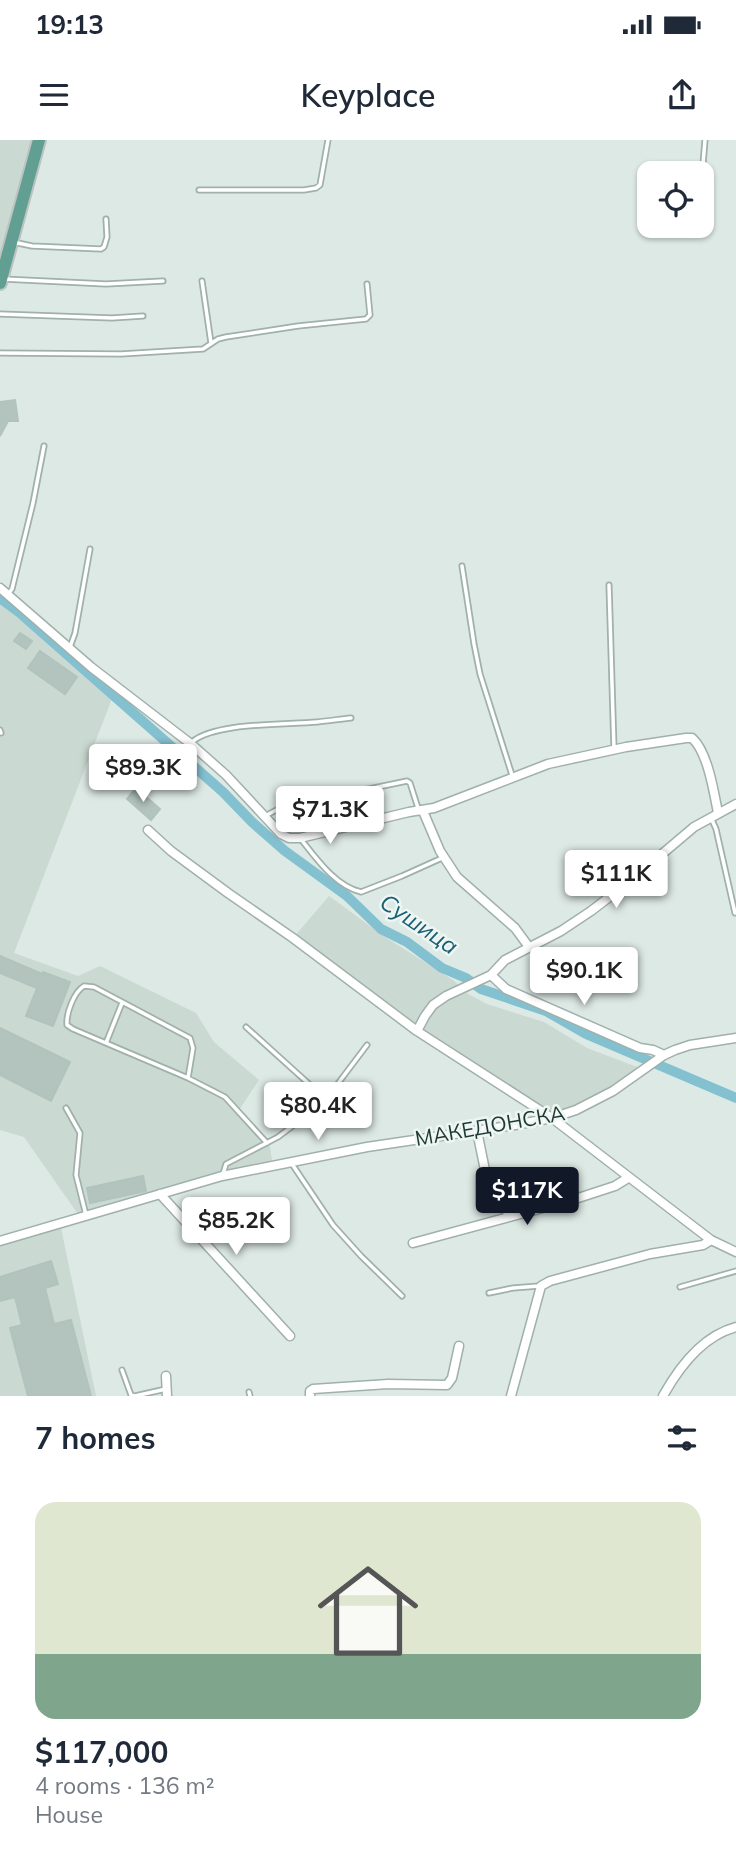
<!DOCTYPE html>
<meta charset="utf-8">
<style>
body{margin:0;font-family:Mulish,sans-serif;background:#f6f6f7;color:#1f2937;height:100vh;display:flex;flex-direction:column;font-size:26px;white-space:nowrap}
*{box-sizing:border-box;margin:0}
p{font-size:23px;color:#747a83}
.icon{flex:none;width:38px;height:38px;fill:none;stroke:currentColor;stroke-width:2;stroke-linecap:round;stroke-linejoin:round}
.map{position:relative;height:1256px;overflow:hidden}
.drawer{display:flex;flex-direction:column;background:#fff;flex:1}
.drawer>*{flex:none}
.tools{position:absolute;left:637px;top:21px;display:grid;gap:14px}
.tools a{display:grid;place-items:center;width:77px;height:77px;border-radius:14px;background:#fff;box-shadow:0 2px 5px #0004;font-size:35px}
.price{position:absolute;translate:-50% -60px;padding:0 16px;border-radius:7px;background:#fff;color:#222;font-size:23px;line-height:46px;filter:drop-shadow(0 2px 4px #0008)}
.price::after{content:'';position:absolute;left:50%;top:42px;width:21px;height:16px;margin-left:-10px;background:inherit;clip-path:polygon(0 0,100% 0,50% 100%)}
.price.current{background:#111827;color:#fff}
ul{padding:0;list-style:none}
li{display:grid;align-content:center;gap:14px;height:371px;padding:0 35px}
li span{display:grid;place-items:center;height:217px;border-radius:21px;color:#555}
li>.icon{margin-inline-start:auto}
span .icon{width:126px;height:126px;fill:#fffc;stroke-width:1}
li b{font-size:30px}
h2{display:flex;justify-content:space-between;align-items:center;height:84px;padding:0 35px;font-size:30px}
.status{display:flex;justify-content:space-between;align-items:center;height:49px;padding:0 35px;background:#fff;direction:ltr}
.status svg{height:19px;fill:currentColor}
header{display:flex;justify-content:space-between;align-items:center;height:91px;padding:0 35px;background:#fff;font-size:32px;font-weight:600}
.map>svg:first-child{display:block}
.built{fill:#cbd9d3}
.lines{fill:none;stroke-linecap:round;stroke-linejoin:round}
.canal{stroke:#83c0d0;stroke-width:10}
.building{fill:#b2c4bd;stroke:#b0c3bc;stroke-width:2}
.service-casing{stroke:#a0b0ab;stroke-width:7}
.minor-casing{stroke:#a0b0ab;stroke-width:11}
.primary-casing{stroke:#bcc3c2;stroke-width:16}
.service{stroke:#fff;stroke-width:3.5}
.minor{stroke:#fff;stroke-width:8}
.primary{stroke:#619f93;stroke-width:12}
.labels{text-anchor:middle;stroke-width:5;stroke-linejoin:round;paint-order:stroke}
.street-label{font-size:21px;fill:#1f3833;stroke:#edf6f2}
.water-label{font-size:23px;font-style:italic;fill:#196074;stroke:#edf6f2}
</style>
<div class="status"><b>19:13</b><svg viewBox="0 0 49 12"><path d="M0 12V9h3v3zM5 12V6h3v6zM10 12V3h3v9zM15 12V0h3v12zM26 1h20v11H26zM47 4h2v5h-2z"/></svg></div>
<header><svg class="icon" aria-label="menu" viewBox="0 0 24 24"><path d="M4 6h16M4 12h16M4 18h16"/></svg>Keyplace<svg class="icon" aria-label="share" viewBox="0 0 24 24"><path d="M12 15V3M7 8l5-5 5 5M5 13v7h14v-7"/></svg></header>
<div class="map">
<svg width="736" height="1256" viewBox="0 0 736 1256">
<rect width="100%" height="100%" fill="#dde9e4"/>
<path class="built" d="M0 0H32L0 113Z
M0 463 113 556 14 813 78 836 100 826 196 873 214 902 259 940 239 970 269 1001 273 1026 80 1077 24 997 0 990Z
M329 756 385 797 453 840 468 854 487 864 544 882 587 908 645 930 613 951 552 978 417 891 293 798Z
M60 1083 96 1256H0V1101Z"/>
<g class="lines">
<path class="canal" d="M0 458 20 473 223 652 252 682 285 711 347 756 381 789 407 802 442 828 466 838 481 849 546 871 586 894 736 958"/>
</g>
<path class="building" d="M15 260 18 281H8L0 296V262Z
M20 493 32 501 26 509 14 501Z
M40 511 77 537 65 554 28 528Z
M136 648 160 669 151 680 127 659Z
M0 816 42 834 43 832 70 842 53 886 26 876 37 848 0 833Z
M0 888 70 922 51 961 0 935Z
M143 1036 146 1051 90 1063 87 1048Z
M51 1121 58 1144 45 1148 54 1184 71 1180 91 1256H28L10 1188 22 1185 15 1157 0 1161V1137Z"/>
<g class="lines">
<defs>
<path id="service" d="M702 36 705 0
M199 50H304L316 48 320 45 328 0
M13 102 32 106 101 109 104 107 107 97 106 79
M3 139 106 144 163 141
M202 141 211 203
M0 174 112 178 143 176
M0 213 121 214 203 209 218 199 226 197 298 186 366 179 370 175 367 144
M462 426 474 504 480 534 512 635
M609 445 614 609
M9 453 12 449 33 363 44 306
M70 507 75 493 90 409
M0 590 1 593
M192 602C215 582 286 585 317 582 329 581 340 579 351 578
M265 676 282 667 407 641 410 643 418 668
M712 680 716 689 735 773
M300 698C316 718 335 746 361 752L402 736 442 718
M246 887 319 953 324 962
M106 903 122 863
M188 938 193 908 190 898 94 847 84 846C74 852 66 873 67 885L73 889 188 938 225 957 267 1003
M66 968 80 993 76 1035 86 1075
M292 1024 333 1085 361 1116 402 1156
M223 1034 226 1024 278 997 324 962 367 905
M680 1147 736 1131
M489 1153 513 1148 539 1146
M122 1230 131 1255 134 1256
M249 1252 250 1256
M135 1256 166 1249"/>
<path id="minor" d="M0 448 91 527 191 604 226 635 281 694 289 698H300L409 672 434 668 548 624 626 607 686 598H692C708 612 714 653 718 673
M423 671 440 711 457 737 515 788 529 807
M148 690 171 711 228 753 293 798 417 891 552 978 711 1100 736 1112
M491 835 506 849 640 908 653 910 664 915
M417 891 425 876 433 865 446 856 491 835 505 820 561 791 591 771 629 742 694 687 736 664
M477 991 486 1035 499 1061 510 1076
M160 1054 290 1196
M0 1101 222 1036 367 1007 515 985 552 978 576 970 613 951 664 915 675 910 690 905 736 898
M413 1103 572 1060 615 1046 628 1038
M166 1236 167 1256
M310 1256V1251L313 1249 388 1244 447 1245 452 1238 459 1206
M511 1256 541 1146 550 1141 650 1114 703 1105 711 1100
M663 1256C679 1227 702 1196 736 1187"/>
<path id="primary" d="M0 143 39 0"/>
</defs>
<use href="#service" class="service-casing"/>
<use href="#minor" class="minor-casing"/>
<use href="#primary" class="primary-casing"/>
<use href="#service" class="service"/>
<use href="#minor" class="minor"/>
<use href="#primary" class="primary"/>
</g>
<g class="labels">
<g class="street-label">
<text transform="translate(490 986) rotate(-10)" y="7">МАКЕДОНСКА</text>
</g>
<g class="water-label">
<text transform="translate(419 784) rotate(34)" y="8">Сушица</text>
</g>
</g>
</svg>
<div class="tools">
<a><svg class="icon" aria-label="locate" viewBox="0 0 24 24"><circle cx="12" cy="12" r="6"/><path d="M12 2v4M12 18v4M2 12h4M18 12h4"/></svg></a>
</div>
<b class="price" style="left:143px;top:664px">$89.3K</b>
<b class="price" style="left:330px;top:706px">$71.3K</b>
<b class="price" style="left:616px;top:770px">$111K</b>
<b class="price" style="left:584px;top:867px">$90.1K</b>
<b class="price" style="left:318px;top:1002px">$80.4K</b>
<b class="price current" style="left:527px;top:1087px">$117K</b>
<b class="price" style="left:236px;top:1117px">$85.2K</b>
</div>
<section class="drawer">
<h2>7 homes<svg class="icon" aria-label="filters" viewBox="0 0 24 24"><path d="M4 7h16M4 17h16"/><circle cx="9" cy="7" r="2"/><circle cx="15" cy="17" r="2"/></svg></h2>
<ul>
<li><span style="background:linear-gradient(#dfe7d0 70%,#7fa58c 0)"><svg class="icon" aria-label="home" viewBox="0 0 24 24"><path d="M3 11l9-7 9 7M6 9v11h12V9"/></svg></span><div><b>$117,000</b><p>4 rooms · 136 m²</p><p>House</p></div></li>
</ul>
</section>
